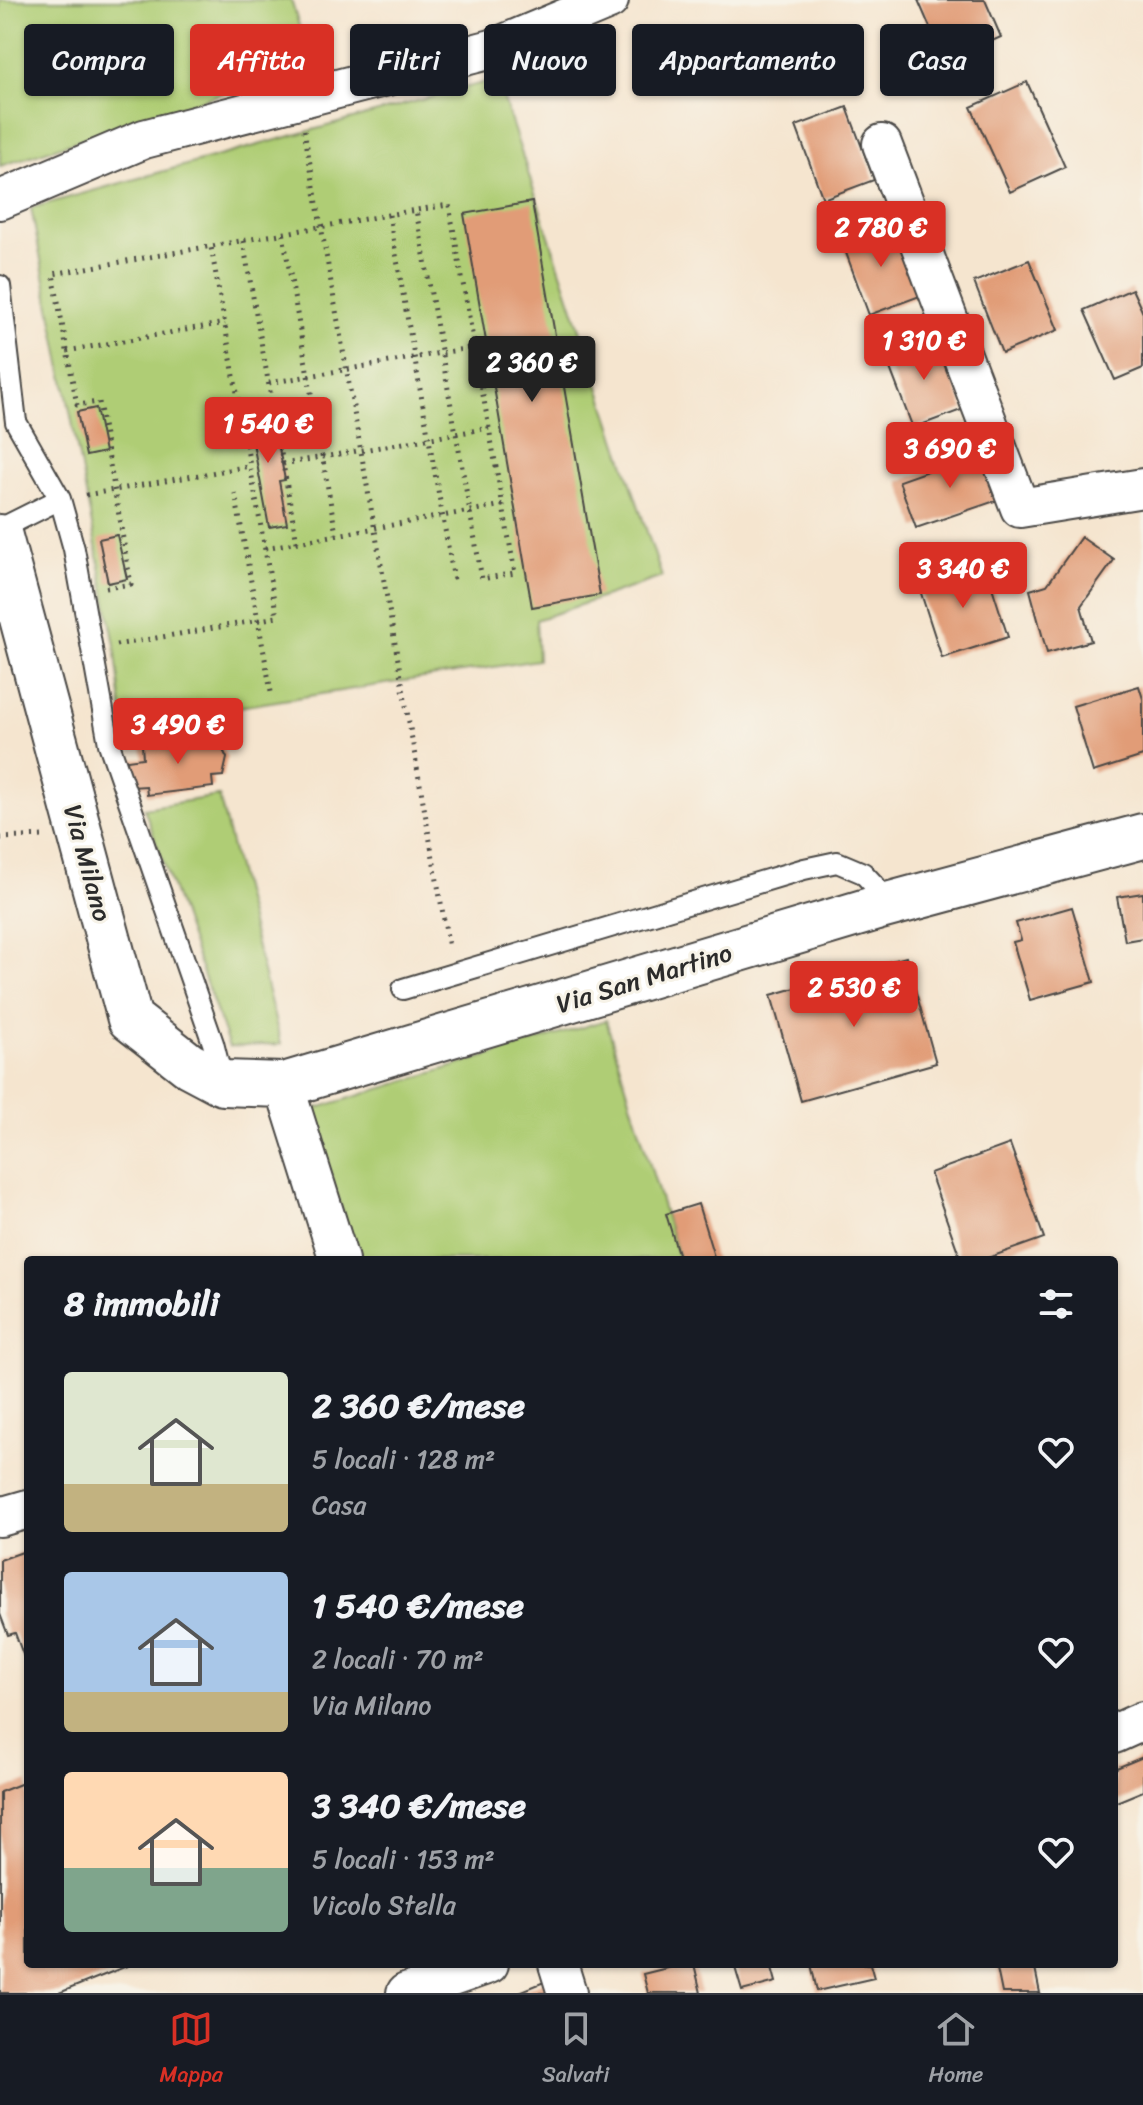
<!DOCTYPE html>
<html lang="it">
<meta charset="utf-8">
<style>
body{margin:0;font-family:Sriracha,sans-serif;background:#20242c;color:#f1f3f6;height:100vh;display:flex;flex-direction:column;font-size:30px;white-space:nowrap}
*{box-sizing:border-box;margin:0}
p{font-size:26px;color:#9ea1a6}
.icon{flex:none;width:44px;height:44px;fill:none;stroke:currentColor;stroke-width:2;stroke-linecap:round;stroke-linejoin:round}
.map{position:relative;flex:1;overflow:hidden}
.panel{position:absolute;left:24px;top:1256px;width:1094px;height:712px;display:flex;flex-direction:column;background:#171b24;border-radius:8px;box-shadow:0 2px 6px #0004}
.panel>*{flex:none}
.hud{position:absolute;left:24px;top:24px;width:1096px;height:72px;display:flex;gap:16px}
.price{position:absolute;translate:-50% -68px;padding:0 18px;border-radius:8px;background:#d93025;color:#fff;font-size:26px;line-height:52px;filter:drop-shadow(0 2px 4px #0008)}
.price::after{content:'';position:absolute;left:50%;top:48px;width:24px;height:18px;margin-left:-12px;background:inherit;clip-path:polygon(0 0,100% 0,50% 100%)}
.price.active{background:#222;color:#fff}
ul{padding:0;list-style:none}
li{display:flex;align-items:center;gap:24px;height:200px;padding:0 40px}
li span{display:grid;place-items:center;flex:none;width:224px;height:160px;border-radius:8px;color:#555}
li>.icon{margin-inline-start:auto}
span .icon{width:96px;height:96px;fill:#fffc;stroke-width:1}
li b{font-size:34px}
h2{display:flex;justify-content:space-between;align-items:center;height:96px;padding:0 40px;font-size:34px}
.chip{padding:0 28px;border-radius:8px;background:#171b24;box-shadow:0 2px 6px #0004;font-size:28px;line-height:72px}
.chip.active{background:#d93025;color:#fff}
.menu{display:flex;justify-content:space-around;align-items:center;height:112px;border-top:2px solid #363941;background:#171b24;font-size:22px;color:#9ea1a6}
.menu a{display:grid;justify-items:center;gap:4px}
.menu .active{color:#d93025}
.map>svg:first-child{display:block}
.green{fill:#afcd74;stroke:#6d7c50;stroke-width:2}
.building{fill:#e19c77}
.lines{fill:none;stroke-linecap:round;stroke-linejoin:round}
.service-casing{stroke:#494744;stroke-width:24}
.minor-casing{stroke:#494744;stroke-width:42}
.tertiary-casing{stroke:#494744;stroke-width:48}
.path{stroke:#494744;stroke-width:5;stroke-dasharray:2 6;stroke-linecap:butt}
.service{stroke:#fff;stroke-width:20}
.minor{stroke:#fff;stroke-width:38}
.tertiary{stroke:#fff;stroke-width:44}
.labels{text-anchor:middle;stroke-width:6;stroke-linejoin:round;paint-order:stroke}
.street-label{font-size:26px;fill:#2b2b2b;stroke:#f7f3e8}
</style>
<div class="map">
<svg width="1143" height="1993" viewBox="0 0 1143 1993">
<rect width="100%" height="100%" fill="#f7f3e8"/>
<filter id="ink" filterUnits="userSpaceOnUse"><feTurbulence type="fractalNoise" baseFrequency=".0125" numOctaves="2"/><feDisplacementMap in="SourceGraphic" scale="16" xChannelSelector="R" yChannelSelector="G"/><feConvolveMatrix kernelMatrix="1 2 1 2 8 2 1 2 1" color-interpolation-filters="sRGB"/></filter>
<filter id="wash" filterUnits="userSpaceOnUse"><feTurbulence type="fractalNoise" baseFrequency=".006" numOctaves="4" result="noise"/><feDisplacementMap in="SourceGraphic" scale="32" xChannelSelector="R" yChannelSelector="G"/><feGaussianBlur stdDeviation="1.8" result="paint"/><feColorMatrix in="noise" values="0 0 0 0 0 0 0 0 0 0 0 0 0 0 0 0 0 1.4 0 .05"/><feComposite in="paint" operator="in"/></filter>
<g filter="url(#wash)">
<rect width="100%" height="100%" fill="#f5e5cf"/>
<path class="green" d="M0 0H291L311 64 0 166Z
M497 79 662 577 536 620 538 660 124 725 115 645 31 208Z
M219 796 281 1044 229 1047 144 808Z
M606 1020 679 1260H357L311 1110Z"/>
<g id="blocks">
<path class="building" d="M918 0H985L1001 37 945 62Z
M1027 82 1065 167 1010 192 971 107Z
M847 107 874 180 823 199 796 126Z
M532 202 600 595 532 607 464 214Z
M893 223 920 296 869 315 842 242Z
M1029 260 1058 330 1002 353 974 282Z
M1132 289 1143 313V368L1115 380 1084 310Z
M936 336 964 409 913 428 885 355Z
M96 408 105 452 86 456 77 412Z
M266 408 270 428 275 427 285 480 279 481 287 524 269 527 247 411Z
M984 451 1001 499 916 528 899 481Z
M117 535 127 579 108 583 99 539Z
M1081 537 1114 560 1081 606 1091 641 1047 653 1030 590 1047 585Z
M984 562 1008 637 942 658 918 584Z
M1139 686 1143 699V756L1093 772 1073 706Z
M207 736 209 744 219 742 227 758 223 776 212 777 213 787 147 795 146 786 131 787 127 760 143 758 142 745Z
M1143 893V938L1125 941 1117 897Z
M1072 907 1094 982 1030 1000 1013 942 1021 940 1016 923Z
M906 957 936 1063 801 1101 771 995Z
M1010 1144 1044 1238 982 1260H961L930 1173Z
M698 1204 715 1260H680L666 1214Z
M28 1550V1668L15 1633 8 1635 0 1614V1560Z
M1143 1757V1791L1114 1803V1769Z
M28 1781V1964H132L59 1993H0V1792Z
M683 1964H694L701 1993H648L643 1974Z
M734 1964H771L776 1982 742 1991Z
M811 1964H870L874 1978 817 1991Z
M996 1964H1034L1040 1993H1002Z
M544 1982 548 1993H517Z"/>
</g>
</g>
<g filter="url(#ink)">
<use href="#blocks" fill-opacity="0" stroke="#494744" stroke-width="2"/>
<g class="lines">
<defs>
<path id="service" d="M0 286 16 422 60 499 0 529
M60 499 74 549 109 744 213 1043 222 1079
M403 989 804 869 837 862 863 873 876 887 880 907"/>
<path id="minor" d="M882 144 1020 508 1143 488
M0 200 144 139 492 49 609 0
M284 1085 339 1260
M0 1517 28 1509
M1114 1734 1143 1721
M558 1964 567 1993
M406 1993 489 1964"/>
<path id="tertiary" d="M0 537 130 1019 189 1065 223 1083 284 1085 880 907 1143 836"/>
</defs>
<use href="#service" class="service-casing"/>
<use href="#minor" class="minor-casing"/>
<use href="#tertiary" class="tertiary-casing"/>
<path class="path" d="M304 130 449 948
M389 215 454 580
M283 234 336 534
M243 241 297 542
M67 351 225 323
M269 383 475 347
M283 464 489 428
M235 493 271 692
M86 495 250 466
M265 548 503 505
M106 588 131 584 99 402 77 405 53 274 416 210 449 205 515 573 482 579 416 210
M116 645 277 617 211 247
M0 838 43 836"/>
<use href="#service" class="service"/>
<use href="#minor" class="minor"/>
<use href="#tertiary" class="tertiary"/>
</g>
</g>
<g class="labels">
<g class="street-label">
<text transform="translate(88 863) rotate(75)" y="9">Via Milano</text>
<text transform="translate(644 978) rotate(-17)" y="9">Via San Martino</text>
</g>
</g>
</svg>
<b class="price" style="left:881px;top:269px">2 780 €</b>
<b class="price" style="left:924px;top:382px">1 310 €</b>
<b class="price active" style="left:532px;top:404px">2 360 €</b>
<b class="price" style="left:268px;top:465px">1 540 €</b>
<b class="price" style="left:950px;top:490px">3 690 €</b>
<b class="price" style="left:963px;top:610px">3 340 €</b>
<b class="price" style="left:178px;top:766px">3 490 €</b>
<b class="price" style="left:854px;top:1029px">2 530 €</b>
<div class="hud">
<a class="chip">Compra</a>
<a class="chip active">Affitta</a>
<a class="chip">Filtri</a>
<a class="chip">Nuovo</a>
<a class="chip">Appartamento</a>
<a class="chip">Casa</a>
</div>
<section class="panel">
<h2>8 immobili<svg class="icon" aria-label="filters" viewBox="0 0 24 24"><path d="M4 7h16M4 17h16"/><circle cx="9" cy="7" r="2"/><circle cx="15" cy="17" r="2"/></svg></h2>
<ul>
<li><span style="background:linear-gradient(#dfe7d0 70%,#c2b280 0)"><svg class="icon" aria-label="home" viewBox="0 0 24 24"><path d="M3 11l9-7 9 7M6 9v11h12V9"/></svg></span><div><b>2 360 €/mese</b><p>5 locali · 128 m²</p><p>Casa</p></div><svg class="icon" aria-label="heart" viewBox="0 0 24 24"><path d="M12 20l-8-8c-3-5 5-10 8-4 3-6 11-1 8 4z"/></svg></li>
<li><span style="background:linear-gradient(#a9c7e8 75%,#c2b280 0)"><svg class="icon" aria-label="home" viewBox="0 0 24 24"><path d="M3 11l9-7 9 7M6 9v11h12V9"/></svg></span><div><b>1 540 €/mese</b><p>2 locali · 70 m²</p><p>Via Milano</p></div><svg class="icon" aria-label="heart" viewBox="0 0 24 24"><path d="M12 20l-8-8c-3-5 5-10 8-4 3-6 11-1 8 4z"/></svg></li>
<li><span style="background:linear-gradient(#ffd9b3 60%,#7fa58c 0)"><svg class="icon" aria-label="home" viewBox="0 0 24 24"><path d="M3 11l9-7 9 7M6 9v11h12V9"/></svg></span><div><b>3 340 €/mese</b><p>5 locali · 153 m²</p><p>Vicolo Stella</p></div><svg class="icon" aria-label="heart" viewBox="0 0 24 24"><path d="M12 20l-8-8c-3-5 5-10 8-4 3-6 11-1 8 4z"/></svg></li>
</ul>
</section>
</div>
<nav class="menu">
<a class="active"><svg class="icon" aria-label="map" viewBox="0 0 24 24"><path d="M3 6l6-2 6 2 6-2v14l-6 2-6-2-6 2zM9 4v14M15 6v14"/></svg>Mappa</a>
<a><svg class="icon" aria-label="saved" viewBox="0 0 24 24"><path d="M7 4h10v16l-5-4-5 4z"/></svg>Salvati</a>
<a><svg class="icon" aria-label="home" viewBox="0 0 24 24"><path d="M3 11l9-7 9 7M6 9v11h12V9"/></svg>Home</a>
</nav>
